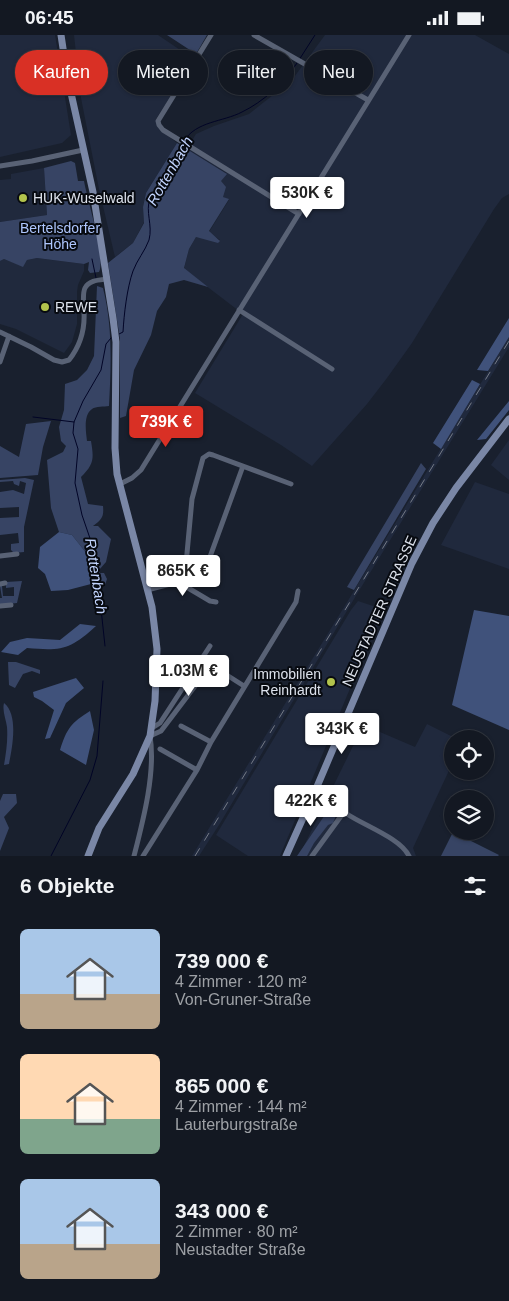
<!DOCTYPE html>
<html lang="de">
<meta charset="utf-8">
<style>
body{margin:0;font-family:Helvetica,sans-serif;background:#1c212a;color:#f1f3f6;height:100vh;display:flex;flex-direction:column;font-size:19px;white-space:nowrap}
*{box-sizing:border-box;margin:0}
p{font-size:16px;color:#9da0a5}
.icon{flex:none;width:28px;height:28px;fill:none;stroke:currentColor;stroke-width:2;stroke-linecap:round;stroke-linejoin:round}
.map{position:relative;height:821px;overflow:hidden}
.sheet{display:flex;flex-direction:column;background:#131822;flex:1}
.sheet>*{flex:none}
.banner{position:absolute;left:15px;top:15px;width:480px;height:45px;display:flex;gap:10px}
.fabs{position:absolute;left:444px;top:695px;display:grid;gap:10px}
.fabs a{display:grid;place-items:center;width:50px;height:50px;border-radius:50%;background:#131822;box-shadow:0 1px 4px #0004,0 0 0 1px #323740;font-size:25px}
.price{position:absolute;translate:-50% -42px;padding:0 11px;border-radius:5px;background:#fff;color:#222;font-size:16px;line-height:32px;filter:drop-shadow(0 1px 2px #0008)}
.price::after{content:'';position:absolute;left:50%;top:30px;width:15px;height:11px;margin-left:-8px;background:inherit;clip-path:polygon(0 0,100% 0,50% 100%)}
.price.current{background:#d93025;color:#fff}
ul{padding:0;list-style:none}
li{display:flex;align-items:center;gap:15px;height:125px;padding:0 20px}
li span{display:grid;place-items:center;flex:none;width:140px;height:100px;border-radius:8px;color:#555}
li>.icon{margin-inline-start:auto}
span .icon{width:60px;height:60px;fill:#fffc;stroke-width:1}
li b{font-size:21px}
h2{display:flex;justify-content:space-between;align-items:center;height:60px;padding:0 20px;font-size:21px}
.pill{padding:0 18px;border-radius:22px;background:#131822;box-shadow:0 1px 4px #0004,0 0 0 1px #323740;font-size:18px;line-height:45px}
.pill.current{background:#d93025;color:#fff}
.status{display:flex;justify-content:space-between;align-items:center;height:35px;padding:0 25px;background:#131822;direction:ltr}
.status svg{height:14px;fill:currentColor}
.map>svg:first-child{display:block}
.built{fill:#20293d}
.green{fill:#374464}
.forest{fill:#40527b}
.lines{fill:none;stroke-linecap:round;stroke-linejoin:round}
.stream{stroke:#010426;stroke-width:1}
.street{stroke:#596275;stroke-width:5}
.secondary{stroke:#7a87a6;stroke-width:7}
.rail{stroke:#757b87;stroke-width:1;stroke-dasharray:9 9;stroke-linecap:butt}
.poi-dot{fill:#b2c34c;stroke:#070a10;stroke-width:2}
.labels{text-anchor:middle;stroke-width:4;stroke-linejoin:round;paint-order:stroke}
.poi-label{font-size:14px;fill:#dde2ec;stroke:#070a10;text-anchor:start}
.park-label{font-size:14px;fill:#aec6fd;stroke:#070a10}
.street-label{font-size:14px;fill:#dde2ec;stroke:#070a10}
.water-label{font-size:15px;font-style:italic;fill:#c2d4fe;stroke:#070a10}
</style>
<div class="status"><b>06:45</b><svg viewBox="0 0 49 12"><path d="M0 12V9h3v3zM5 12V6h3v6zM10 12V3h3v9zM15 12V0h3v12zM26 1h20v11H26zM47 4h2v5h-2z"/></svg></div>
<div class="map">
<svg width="509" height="821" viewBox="0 0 509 821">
<rect width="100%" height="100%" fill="#19202e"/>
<path class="built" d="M0 0H55L71 100 62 108 0 122Z
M74 0H158L192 23 193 26 156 84 158 93 177 108 146 158 143 172 144 187 133 208 115 222 99 154 81 63Z
M325 0H475L509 19V159L502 163 494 174 412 308 387 343 367 369 312 431 281 410 195 358 243 279 184 234 189 214 196 202 220 205 209 197 229 165 223 162 220 146 226 138 187 114 196 99 214 91 249 79 292 45Z
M44 133 47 180 0 187V145L11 144V139Z
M37 223 84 229V236L78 250 77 257V289L72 307 64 318 16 294 0 289V226L4 224 23 231 27 225Z
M509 302V312L357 559 219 790 199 821H192Z
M509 405V445L491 430Z
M475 447 509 459V534L441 510Z
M358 566 385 575 359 632 280 821H248L216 800 351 575Z
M427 689 457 704H452V729L413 813 416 821H299L353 711 373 694 415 712Z"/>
<path class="green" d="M167 0H207L196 19Z
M177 108 227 139 221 146 226 152 223 162 229 164 209 196 220 206 218 208 196 202 189 214 184 233 208 252 184 245 169 249 166 262 157 276 151 300 134 335 126 381 120 383V304L108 228 133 208 144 188 143 172 146 158Z
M71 126 75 128 78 146H84C87 164 106 223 99 237L90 238 88 235 89 227 84 229 37 223 27 225 23 232 4 224 0 226V187L47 180 44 133Z
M97 251 103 253C113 292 111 331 109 371 104 372 96 371 92 374 83 380 86 397 87 406H91C94 424 94 429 81 442L88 469 103 471C104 482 102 484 93 491H98L111 504 106 527 99 535 100 538H104L107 544 105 550 91 549 87 519 72 500 59 497 51 473 47 425 63 417 66 411 61 406 59 392 64 375 65 349 77 345 87 335 94 321Z
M51 386 43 412 38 440 0 443V411L19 422 26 389Z
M421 428 426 434 354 555 347 552Z
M25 443 34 445 24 492V517L14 518 11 515V509L19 508 18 498 0 500V483L19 482V472L0 473V457L13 455 24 459 26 448 20 446 19 451 14 449 13 446 0 447V445Z
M22 546 17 568 0 570V563H2L0 551H2L3 561H14V552L6 553V547Z
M8 627H16L40 635V639L32 636 23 639 15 653 9 650Z
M4 668C19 680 12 713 9 729L4 730C6 718 8 705 7 692 6 684 2 676 4 668Z
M3 759H16L17 768 4 782 9 793 0 816V766Z
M331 771 336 777 335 783 333 788 328 790 314 808 307 821H297Z
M453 797 499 820 498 821H441Z"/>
<path class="forest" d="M509 283V302L488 336 477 335Z
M472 345 480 349 441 414 433 408Z
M509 366V375L486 404 477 405Z
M59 497 72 500 87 519 91 549 68 555 51 556 45 539 38 533 40 512Z
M474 575 509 581V695L452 670Z
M80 589 96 591C70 615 61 616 27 613L18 620 1 617 10 607 27 603 60 605Z
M76 643 84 653 66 668 50 703 45 704 54 675 42 666 34 662 33 657Z
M90 676 94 695 86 730 60 715C67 693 71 688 90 676Z"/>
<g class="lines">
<path class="stream" d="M299 25 315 0
M184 106C196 86 223 87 242 77 263 67 285 47 297 28
M92 224 96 243
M119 299 123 297C124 279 127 253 133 236 137 225 145 216 149 205 153 190 145 177 150 163L182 109
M33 382 74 387
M105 611 95 518 82 480 75 448 78 414 73 398 74 387 83 366 101 335 106 309 111 303
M51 821 90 745 97 721 103 646"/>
<path class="street" d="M211 0 158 86 159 90 163 95 299 179
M254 0 368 65
M0 131 32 126 83 115
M239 275 332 334
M0 297 31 312 54 325 62 327 69 325C80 311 85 295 84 277 84 270 82 259 85 253 89 245 100 245 107 244
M0 327 9 301
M120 449 132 443 141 435 409 0
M0 521 17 519
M186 531 204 532 207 530 243 431
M178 547 185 540 192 464 203 423 209 419 213 420 291 449
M0 549 5 548
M147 555 178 547 210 566 216 567
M0 571 11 570
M181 691 211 707
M152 693 160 688 210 611
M160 714 197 735
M316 754C326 763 336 772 347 779 365 791 400 803 409 821
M134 821C143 786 156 737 150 701L161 696 211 630 244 651
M143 821 197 735 211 707 296 567 298 556
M312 821 344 777"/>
<path class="secondary" d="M61 0 67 40 93 157 113 283 116 307 115 413 117 439 152 572 157 614 155 666 150 701 133 739 99 793 88 821
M286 821 316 754 412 528 433 488 456 453 509 384"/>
<path class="rail" d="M195 821 509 306"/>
</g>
<g class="poi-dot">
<circle cx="23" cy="163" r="5"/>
<circle cx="45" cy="272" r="5"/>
<circle cx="331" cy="647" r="5"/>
</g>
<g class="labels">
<g class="poi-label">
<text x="33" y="168">HUK-Wuselwald</text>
<text x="55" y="277">REWE</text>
<text x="321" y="644" text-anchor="end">Immobilien<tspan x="321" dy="16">Reinhardt</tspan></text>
</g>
<g class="park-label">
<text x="60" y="198">Bertelsdorfer<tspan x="60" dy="16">Höhe</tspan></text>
</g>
<g class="street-label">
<text transform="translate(379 576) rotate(-66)" y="5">NEUSTADTER STRASSE</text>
</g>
<g class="water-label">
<text transform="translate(170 136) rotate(-60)" y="5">Rottenbach</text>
<text transform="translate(96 541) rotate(81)" y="5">Rottenbach</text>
</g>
</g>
</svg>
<div class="fabs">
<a><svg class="icon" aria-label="locate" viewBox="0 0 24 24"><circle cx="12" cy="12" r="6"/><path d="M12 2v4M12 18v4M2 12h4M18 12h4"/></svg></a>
<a><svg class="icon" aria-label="layers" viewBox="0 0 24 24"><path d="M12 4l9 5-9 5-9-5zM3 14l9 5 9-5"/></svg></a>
</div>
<b class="price" style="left:307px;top:184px">530K €</b>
<b class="price current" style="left:166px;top:413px">739K €</b>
<b class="price" style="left:183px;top:562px">865K €</b>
<b class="price" style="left:189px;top:662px">1.03M €</b>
<b class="price" style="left:342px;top:720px">343K €</b>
<b class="price" style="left:311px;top:792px">422K €</b>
<div class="banner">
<a class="pill current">Kaufen</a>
<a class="pill">Mieten</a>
<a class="pill">Filter</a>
<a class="pill">Neu</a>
</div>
</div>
<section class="sheet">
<h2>6 Objekte<svg class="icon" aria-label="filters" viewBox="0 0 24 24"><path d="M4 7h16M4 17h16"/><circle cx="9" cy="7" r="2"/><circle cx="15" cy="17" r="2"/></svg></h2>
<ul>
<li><span style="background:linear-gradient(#a9c7e8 65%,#b9a48a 0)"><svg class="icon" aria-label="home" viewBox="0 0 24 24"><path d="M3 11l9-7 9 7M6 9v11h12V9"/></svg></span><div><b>739 000 €</b><p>4 Zimmer · 120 m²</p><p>Von-Gruner-Straße</p></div></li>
<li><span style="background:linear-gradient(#ffd9b3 65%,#7fa58c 0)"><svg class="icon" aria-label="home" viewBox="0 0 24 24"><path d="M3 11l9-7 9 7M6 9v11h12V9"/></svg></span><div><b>865 000 €</b><p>4 Zimmer · 144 m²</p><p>Lauterburgstraße</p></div></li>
<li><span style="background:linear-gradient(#a9c7e8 65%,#b9a48a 0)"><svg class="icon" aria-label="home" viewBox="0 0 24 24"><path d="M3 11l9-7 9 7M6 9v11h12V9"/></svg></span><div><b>343 000 €</b><p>2 Zimmer · 80 m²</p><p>Neustadter Straße</p></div></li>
</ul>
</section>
